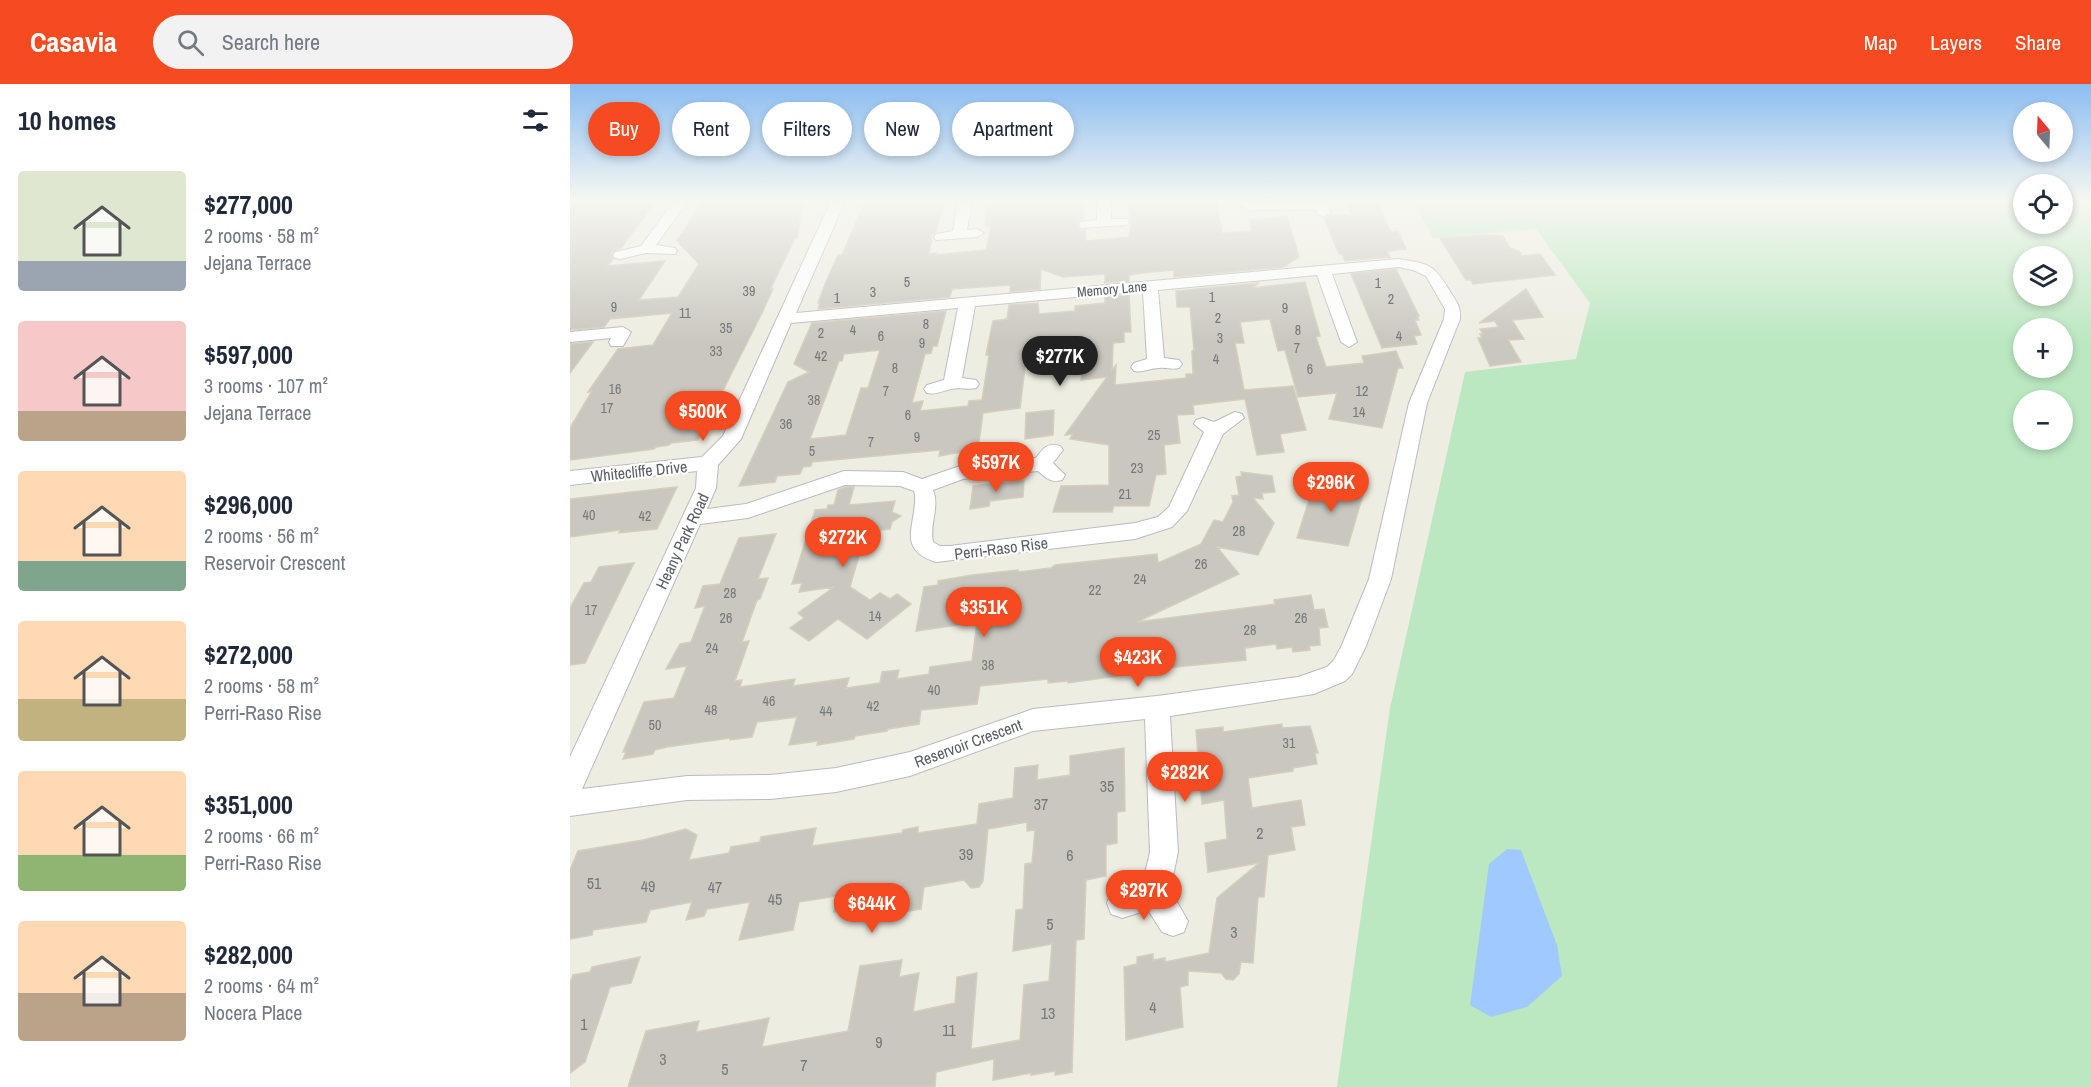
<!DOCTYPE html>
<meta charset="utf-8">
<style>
body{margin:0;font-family:"Archivo Narrow",sans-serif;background:#f2f2f3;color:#1f2937;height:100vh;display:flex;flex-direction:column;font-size:22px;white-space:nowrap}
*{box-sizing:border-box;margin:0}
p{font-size:20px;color:#747a83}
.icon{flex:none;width:33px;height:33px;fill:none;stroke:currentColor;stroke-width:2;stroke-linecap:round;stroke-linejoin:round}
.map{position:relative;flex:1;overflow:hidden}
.sheet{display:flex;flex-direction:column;background:#fff;width:570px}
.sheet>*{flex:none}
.top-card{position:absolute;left:18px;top:18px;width:570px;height:54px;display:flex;gap:12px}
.needle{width:39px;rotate:341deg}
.controls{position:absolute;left:1443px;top:18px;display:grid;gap:12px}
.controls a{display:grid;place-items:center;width:60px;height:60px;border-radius:50%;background:#fff;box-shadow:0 3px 9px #0003;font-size:30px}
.price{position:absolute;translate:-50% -51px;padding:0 14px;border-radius:21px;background:#f64b20;color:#fff;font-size:20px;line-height:39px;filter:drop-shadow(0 2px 3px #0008)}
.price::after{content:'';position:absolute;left:50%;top:36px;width:18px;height:14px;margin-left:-9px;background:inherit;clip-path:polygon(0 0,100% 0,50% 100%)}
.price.current{background:#222;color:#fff}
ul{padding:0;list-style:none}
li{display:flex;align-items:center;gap:18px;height:150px;padding:0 18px}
li span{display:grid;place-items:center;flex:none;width:168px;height:120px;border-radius:6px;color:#555}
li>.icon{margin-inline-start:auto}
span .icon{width:72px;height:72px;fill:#fffc;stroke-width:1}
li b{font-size:26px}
h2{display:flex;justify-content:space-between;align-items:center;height:72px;padding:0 18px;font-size:26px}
.tag{padding:0 21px;border-radius:27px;background:#fff;box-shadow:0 3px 9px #0003;font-size:21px;line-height:54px}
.tag.current{background:#f64b20;color:#fff}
header{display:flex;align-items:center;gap:36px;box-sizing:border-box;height:84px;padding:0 30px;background:#f64b20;color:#fff}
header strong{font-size:28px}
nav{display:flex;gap:33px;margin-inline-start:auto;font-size:21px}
.search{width:420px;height:54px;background:#f2f2f3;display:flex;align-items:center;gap:15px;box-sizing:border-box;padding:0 21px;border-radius:33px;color:#747a83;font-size:22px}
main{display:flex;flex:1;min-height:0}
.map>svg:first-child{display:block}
.green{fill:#bbe8c1;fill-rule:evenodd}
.water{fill:#a0caff}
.building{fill:#c9c7be;stroke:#d3cfbf;stroke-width:1.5;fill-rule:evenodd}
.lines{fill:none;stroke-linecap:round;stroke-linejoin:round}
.minor-casing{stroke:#b9bbc2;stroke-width:2}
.minor{fill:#fff;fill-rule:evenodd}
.labels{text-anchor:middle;stroke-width:4.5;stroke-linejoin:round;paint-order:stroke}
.number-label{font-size:14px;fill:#76787a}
.far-street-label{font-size:14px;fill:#5a5d64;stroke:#fff}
.street-label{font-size:16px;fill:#5a5d64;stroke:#fff}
.near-number-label{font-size:16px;fill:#76787a}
</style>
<header>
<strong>Casavia</strong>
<div class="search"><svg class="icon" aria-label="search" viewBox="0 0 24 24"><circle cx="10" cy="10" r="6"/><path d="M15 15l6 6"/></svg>Search here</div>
<nav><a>Map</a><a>Layers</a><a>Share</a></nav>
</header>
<main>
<section class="sheet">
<h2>10 homes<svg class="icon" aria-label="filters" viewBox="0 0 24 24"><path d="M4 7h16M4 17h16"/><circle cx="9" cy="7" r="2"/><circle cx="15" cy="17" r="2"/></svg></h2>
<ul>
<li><span style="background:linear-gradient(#dfe7d0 75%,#9aa5b1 0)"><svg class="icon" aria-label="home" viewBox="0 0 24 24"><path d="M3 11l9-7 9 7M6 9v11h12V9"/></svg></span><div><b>$277,000</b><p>2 rooms · 58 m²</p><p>Jejana Terrace</p></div></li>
<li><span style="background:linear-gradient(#f6c9c9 75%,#b9a48a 0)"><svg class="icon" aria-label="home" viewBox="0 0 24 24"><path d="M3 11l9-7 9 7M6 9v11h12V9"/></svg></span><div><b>$597,000</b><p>3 rooms · 107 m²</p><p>Jejana Terrace</p></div></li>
<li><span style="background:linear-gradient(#ffd9b3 75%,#7fa58c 0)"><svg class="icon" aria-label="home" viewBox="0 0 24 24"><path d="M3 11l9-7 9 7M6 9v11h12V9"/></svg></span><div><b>$296,000</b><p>2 rooms · 56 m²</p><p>Reservoir Crescent</p></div></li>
<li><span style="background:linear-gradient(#ffd9b3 65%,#c2b280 0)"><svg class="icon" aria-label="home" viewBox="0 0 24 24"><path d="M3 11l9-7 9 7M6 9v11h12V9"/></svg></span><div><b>$272,000</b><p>2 rooms · 58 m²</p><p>Perri-Raso Rise</p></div></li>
<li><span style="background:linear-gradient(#ffd9b3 70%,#8fb573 0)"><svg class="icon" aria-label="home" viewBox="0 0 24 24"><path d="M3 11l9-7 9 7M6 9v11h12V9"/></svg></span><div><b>$351,000</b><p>2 rooms · 66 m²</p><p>Perri-Raso Rise</p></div></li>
<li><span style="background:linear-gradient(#ffd9b3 60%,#b9a48a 0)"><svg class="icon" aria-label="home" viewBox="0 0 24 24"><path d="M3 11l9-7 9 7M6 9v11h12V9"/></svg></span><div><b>$282,000</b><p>2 rooms · 64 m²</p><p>Nocera Place</p></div></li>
</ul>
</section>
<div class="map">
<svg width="1521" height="1003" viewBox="0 0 1521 1003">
<rect width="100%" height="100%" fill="#eeede1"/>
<path class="green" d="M843 117H1453L1454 140H1492L1493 117H1521V1003H767L820 624 895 288 1006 275 1020 219 966 145 863 154ZM1454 172H1492V212H1454ZM1454 244H1492V284H1454ZM1454 316H1492V356H1454Z"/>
<path class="water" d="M937 765 951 766 987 861 992 892 957 923 921 933 900 921 919 780Z"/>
<path class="building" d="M3 117H86L51 164 43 167 41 170 43 175 37 182 95 177 69 216 108 213 129 180 107 157 131 119 136 117H233L227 154H225L200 206 203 205 192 229 128 356 101 359 99 361 86 363 84 365 0 376V344L22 307 18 308 48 265 83 261 102 229 40 235 34 243 0 246V132Z
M295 117H374L366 148 362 152 359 170 366 169 365 171 416 166 421 143 415 141 417 123 427 122 431 117H513L514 135 509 137 507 142 511 146H515L516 157 559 153 561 137 558 118 561 117H647L652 149 681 147V136L717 132 729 173 713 183 604 193V186L571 189 559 191V197L535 199V190L493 193 471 185 470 205 440 208 441 201 396 204 382 205 380 213 248 225 250 219H248L256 198 268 171H272Z
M776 117H807L821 148 828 147 836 165 817 167 820 173 775 177 772 170H769L754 134 760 131 780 130Z
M914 151 933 152 940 164 949 167 952 172 970 170 985 191 903 200 901 196H896L870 154Z
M826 185 849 232H847L849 236H845L851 251 844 252 847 260 812 264 781 190Z
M735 198 750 252 746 253 756 283 794 279 792 272 826 267 833 284H828L812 344 759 335 767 309 728 313 715 266 708 267 700 235 670 238 674 259H665L674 306 723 302 736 346 710 350 714 368 687 371 675 315 623 321 624 330 607 331 610 359 594 361 596 390 586 391 579 422H544L542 428H483L491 402 539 401V361L500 355 503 350 495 351 537 293 511 296 512 291 501 286V254L471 257 470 275 456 276 450 324 413 329 408 365 369 372 370 366 242 378 241 382 233 383 230 390 207 392 205 398 169 402 218 298 239 288 224 280 242 239 376 227 367 262H363L361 269 355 270 342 319 353 317 350 327 398 322 399 317 412 316 419 271H416L423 237 437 235 439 221 468 219 469 230 505 227V222L535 219V213L559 210 561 248H554V258L543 259 542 286 546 281 545 301 616 294V290H623L622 267 624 266 620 223H607L606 207 689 199 681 204ZM310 266 298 304H291L276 351 240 355 269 277H272L274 270Z
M956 205 973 233 942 236 954 255 938 256 951 278 920 282 908 254H912L910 250H913L910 245 928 243 925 237 909 239Z
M23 258 0 289V260Z
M484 326 483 351 455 355 456 329Z
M671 388 702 392 705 408 692 409 693 415 683 414 704 439 688 471 647 463 669 490 567 538 705 520 704 516 741 511 744 526 754 525 758 543 749 544 750 561 739 562 740 566 723 568 722 563 707 565 706 560 675 564 676 576 576 586V588L498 599V597L478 599V595L410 602 407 620 351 626 349 640 318 645 317 647 285 652 284 655 247 661 248 657 219 661 227 633 187 638 182 653 160 656V654L97 663 85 666 83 670 53 675 56 668H53L74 618 104 614 117 582 96 585 110 560 121 558 135 522 125 524 133 502 150 500 169 454 206 450 188 495 198 494 190 515 187 516 172 558 179 557 165 597 172 596 170 603 225 595 223 602 279 594 276 604 310 599 312 588 329 586 327 595 359 590 360 583 402 577 407 538 346 547 354 503 368 501V497L402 491 448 486V488L481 484 485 481 587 470 588 479 631 460 644 436 653 438 663 418 662 412 669 411 666 393 672 392Z
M454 396 453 413 420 417 419 422 400 425 403 402Z
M745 397 795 404 778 462 727 454Z
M107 403 87 445 49 449 50 446 0 453V415Z
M275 403H284L279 421 325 417 322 428 331 432 322 438 320 445 311 446 309 457 293 458 280 503 300 516 310 509 320 515 327 510 341 520 297 555 268 535 239 557 220 544 234 534 228 529 264 503 229 508 232 499 222 500 245 426 257 425 258 421H264L268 406Z
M64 479 15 579 0 581V524L14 499 21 498 29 483Z
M712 640V644L740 642 748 669H745L747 680 723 684V687L678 694 682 724 731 716 735 741 721 743 725 766 698 771 694 813H688L683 879 671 878 669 890 663 896 656 895 651 889 618 887V901L610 903 613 943 556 956 554 883 567 880V873L583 870V876L595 874V878L639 869 647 814 689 779 638 788 635 759 657 755 654 716 632 720 626 646 653 643V648Z
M554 664 555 727 547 728V759L536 761V792L516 796 514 855 506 856 502 988 485 991V987L461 991V989L423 996 424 975 366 988 365 1003H58L76 947 129 937 126 948 199 934 192 963 278 947 290 882 332 876 329 893 349 889 343 928 385 919 387 893 407 889 401 965 450 956 454 901 479 897 482 860 443 867 446 826 453 825 455 780 462 779 465 746 457 747V738L418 745 413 797 409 803 401 804 394 796 354 803 351 825 308 832 310 820 264 828 267 812 229 818 223 846 169 856 180 818 137 825 134 832 116 836 122 818 80 826 76 838 23 846 22 851 0 855V786L8 767 73 756 116 745 127 751 119 776 159 769 161 763 190 758 191 753 246 744 242 762 332 749 333 746 348 743V749L407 740 409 720 443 714 445 684 468 681 467 696 500 691V672Z
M70 873 61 899 40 903 15 978 0 989V899L3 891 20 888 22 883Z"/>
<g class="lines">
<defs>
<path id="minor" d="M104 117H118L86 161 105 164 107 167 105 170 76 169 50 175 45 174 43 171 45 168 71 162Z
M261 117H275L226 229 828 175C860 180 864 180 881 209 887 218 891 224 890 235L857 319 821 495 796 562 782 590 775 597 744 610 600 632 608 768 600 806 618 837 614 848 603 852 592 848 578 826 552 834 541 830 537 819 541 808 573 798 580 768 575 635 463 647 340 692 266 708 200 715 117 716 0 732V673L126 404 127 387 0 401V387L132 373 153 352ZM828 183 843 186 856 192 875 225 874 235 839 319 799 495 772 561 764 576 757 583 728 593 587 612 463 625 340 668 266 684 200 691 117 692 12 705 130 440 178 434 275 401 330 402 344 407 345 411C347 440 325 465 366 478L565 455 602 443 617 427 653 350 674 334 672 330 665 328 644 338 633 334 626 336 624 340 634 348 599 423 588 433 565 439 380 462H370L363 458C359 441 370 423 363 406L393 395 468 387C476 394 481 399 492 396L495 391 483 379 493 366 490 362C477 358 473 365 466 374L390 382 352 395 333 388 274 387 176 420 137 425 146 404 148 381 171 355 221 239 388 224 374 296 357 301 354 305 357 309C366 311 372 307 381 305 389 303 398 306 406 304L409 300 406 296 392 294 405 222 573 207 577 275 564 279 561 283 564 287C573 289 580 284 589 284 596 283 602 286 609 284L612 280 609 276 594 274 588 206 747 191 771 258 779 263 787 258 762 190Z
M388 117H402L397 146 407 145 414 149 407 153 366 156 364 153 366 150 383 147Z
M527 117H541V135H557L559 138 557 141 511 144 509 141 511 138 527 136Z
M661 117H753L756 118 761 128 754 132 749 131 746 125 679 126Z
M53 243 61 248 53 262H41L39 258 41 254 0 258V248Z"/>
</defs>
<use href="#minor" class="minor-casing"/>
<use href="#minor" class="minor"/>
</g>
<linearGradient id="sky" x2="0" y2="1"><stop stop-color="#8bbdf1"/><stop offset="0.45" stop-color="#f7f7f2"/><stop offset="1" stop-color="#f7f7f2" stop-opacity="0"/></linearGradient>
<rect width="1521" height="258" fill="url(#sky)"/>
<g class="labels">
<g class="number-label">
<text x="337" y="203">5</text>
<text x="808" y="204">1</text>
<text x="179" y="212">39</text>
<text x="303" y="213">3</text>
<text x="642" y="218">1</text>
<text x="267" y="219">1</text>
<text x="821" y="220">2</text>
<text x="44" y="228">9</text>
<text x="715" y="229">9</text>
<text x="115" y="234">11</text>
<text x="648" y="239">2</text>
<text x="356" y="245">8</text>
<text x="156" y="249">35</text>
<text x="283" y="251">4</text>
<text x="728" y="251">8</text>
<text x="251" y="254">2</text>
<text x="311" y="257">6</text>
<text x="829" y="257">4</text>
<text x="650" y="259">3</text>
<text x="352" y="264">9</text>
<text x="727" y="269">7</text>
<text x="146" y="272">33</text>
<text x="251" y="277">42</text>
<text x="646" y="280">4</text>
<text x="325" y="289">8</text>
<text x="740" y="290">6</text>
<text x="45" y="310">16</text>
<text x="316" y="312">7</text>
<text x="792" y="312">12</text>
<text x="244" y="321">38</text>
<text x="37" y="329">17</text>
<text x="789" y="333">14</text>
<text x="338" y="336">6</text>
<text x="216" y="345">36</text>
<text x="584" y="356">25</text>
<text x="347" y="358">9</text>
<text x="301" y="363">7</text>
<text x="242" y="372">5</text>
<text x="567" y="389">23</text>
<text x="555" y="415">21</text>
<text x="19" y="436">40</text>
<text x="75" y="437">42</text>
<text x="669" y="452">28</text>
<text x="631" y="485">26</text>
<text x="570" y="500">24</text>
<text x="525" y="511">22</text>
<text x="160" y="514">28</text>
<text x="21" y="531">17</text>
<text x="305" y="537">14</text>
<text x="156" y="539">26</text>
<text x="731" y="539">26</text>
<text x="680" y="551">28</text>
<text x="142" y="569">24</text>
<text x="418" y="586">38</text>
<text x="364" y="611">40</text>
<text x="199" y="622">46</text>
<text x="303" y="627">42</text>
<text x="141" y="631">48</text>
<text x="256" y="632">44</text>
<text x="85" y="646">50</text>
<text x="719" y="664">31</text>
</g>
<g class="far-street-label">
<text transform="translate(542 205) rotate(-5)" y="5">Memory Lane</text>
</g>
<g class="street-label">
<text transform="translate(69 387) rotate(-6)" y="6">Whitecliffe Drive</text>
<text transform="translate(112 457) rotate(-65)" y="6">Heany Park Road</text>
<text transform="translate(431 464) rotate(-7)" y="6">Perri-Raso Rise</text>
<text transform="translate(398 659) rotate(-20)" y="6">Reservoir Crescent</text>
</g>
<g class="near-number-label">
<text x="537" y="708">35</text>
<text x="471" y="726">37</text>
<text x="690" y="755">2</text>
<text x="396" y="776">39</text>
<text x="500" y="777">6</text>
<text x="24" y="805">51</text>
<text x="78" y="808">49</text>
<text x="145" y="809">47</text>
<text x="205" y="821">45</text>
<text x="480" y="846">5</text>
<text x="664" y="854">3</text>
<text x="583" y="929">4</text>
<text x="478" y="935">13</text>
<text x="14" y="946">1</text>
<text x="379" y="952">11</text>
<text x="309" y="964">9</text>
<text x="93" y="981">3</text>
<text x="234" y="987">7</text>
<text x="155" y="991">5</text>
</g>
</g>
</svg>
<div class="controls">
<a><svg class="needle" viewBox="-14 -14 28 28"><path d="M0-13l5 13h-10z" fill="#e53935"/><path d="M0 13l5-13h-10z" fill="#747a83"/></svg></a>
<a><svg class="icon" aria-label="locate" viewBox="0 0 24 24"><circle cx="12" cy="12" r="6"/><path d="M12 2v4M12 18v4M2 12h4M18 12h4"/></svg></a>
<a><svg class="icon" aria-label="layers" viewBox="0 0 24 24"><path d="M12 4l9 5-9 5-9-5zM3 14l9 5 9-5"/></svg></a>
<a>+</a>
<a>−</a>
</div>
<b class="price current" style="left:490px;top:303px">$277K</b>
<b class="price" style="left:133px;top:358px">$500K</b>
<b class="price" style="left:426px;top:409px">$597K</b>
<b class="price" style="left:761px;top:429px">$296K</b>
<b class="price" style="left:273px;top:484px">$272K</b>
<b class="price" style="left:414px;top:554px">$351K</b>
<b class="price" style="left:568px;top:604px">$423K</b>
<b class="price" style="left:615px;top:719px">$282K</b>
<b class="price" style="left:574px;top:837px">$297K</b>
<b class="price" style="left:302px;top:850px">$644K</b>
<div class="top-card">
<a class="tag current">Buy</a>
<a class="tag">Rent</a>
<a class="tag">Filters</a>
<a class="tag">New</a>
<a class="tag">Apartment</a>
</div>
</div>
</main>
